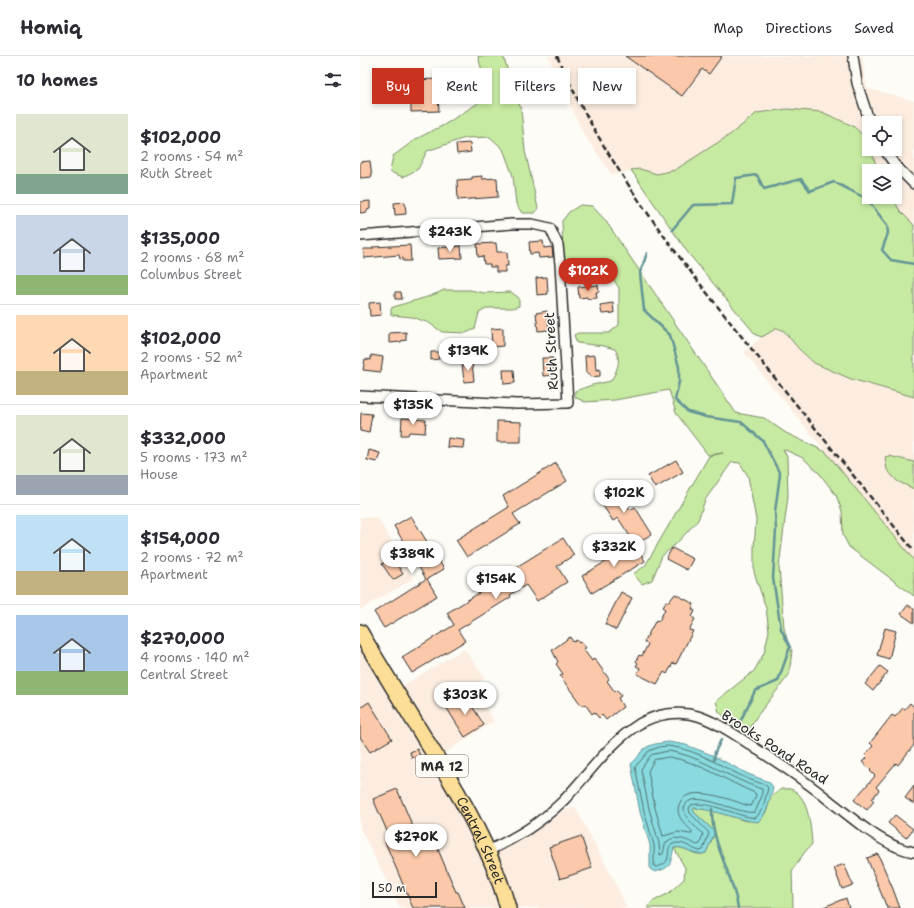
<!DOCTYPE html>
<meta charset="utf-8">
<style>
body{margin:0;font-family:"Shantell Sans",sans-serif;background:#f7f7f7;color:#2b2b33;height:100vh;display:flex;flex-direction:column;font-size:15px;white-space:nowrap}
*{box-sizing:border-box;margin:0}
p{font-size:13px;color:#7c7c81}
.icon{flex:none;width:22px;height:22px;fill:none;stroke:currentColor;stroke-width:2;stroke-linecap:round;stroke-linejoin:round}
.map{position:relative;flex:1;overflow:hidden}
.drawer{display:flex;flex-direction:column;background:#fff;width:360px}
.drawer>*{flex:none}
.hud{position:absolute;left:12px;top:12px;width:380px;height:36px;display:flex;gap:8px}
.tools{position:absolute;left:502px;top:60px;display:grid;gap:8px}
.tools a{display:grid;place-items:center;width:40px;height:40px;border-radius:0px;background:#fff;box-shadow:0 2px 6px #0003;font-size:20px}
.scale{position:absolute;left:12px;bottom:10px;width:65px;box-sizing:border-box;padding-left:4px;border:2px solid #2b2b2b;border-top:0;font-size:11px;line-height:14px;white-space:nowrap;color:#2b2b2b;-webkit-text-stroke:3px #fdfcf7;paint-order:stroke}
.price{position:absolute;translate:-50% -34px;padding:0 9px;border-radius:14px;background:#fff;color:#222;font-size:13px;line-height:26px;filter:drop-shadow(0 1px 2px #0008)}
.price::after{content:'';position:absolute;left:50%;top:24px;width:12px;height:9px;margin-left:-6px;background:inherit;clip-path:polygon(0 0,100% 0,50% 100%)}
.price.on{background:#c8321e;color:#fff}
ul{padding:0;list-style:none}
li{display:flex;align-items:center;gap:12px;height:100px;padding:0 16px}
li+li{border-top:1px solid #e1e1e2}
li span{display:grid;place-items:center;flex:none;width:112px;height:80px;border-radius:0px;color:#555}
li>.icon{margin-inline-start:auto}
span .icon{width:48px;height:48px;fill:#fffc;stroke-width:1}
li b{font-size:17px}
h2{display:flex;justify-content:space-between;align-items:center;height:48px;padding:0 16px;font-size:17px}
.chip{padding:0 14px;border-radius:0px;background:#fff;box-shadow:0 2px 6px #0003;font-size:14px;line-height:36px}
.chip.on{background:#c8321e;color:#fff}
header{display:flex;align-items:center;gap:24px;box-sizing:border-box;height:56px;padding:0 20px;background:#fff;border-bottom:1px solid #e1e1e2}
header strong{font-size:19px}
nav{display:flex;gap:22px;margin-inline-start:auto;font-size:14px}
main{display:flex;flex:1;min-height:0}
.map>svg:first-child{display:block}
.built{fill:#fcede0}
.green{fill:#c7eaa2;stroke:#798a66}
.water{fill:#88dade;stroke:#639496}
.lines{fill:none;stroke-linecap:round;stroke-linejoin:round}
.shore{stroke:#507173;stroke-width:1}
.stream{stroke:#639496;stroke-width:2.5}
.building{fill:#fbc9aa;stroke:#2b2b2b}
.minor-casing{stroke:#2b2b2b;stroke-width:12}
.primary-casing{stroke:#2b2b2b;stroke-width:18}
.minor{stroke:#fdfcf7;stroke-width:9}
.primary{stroke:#fcde96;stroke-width:15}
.rail{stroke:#2b2b2b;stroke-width:2.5;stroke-dasharray:6 3;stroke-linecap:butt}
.labels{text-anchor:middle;stroke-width:3;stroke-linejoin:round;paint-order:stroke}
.shield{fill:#fdfcf7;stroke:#6a6a68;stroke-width:1}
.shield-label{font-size:13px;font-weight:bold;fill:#2b2b2b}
.street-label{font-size:14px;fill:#2b2b2b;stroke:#fdfcf7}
</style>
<header>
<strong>Homiq</strong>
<nav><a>Map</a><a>Directions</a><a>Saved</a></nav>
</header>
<main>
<section class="drawer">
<h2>10 homes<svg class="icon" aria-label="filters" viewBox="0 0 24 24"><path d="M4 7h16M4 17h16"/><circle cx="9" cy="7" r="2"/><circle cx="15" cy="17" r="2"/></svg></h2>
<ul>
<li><span style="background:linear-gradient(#dfe7d0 75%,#7fa58c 0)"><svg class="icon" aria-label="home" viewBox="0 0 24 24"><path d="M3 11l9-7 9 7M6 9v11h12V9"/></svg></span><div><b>$102,000</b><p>2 rooms · 54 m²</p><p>Ruth Street</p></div></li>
<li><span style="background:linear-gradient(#c9d6e8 75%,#8fb573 0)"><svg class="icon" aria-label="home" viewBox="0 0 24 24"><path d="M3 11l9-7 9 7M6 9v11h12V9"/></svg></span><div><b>$135,000</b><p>2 rooms · 68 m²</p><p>Columbus Street</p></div></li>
<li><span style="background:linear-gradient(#ffd9b3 70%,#c2b280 0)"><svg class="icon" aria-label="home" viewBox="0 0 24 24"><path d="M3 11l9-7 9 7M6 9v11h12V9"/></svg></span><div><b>$102,000</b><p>2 rooms · 52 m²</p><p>Apartment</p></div></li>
<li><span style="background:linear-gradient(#dfe7d0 75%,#9aa5b1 0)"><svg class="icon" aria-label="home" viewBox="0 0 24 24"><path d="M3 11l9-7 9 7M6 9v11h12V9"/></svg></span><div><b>$332,000</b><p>5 rooms · 173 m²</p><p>House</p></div></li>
<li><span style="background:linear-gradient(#bfe0f5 70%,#c2b280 0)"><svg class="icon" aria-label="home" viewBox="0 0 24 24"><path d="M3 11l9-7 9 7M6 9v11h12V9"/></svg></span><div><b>$154,000</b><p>2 rooms · 72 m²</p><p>Apartment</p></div></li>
<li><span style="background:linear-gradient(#a9c7e8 70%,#8fb573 0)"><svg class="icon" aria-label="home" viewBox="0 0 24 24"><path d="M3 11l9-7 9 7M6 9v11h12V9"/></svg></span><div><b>$270,000</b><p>4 rooms · 140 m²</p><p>Central Street</p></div></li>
</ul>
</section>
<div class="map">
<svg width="554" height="852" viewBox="0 0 554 852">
<rect width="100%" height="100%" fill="#fdfcf7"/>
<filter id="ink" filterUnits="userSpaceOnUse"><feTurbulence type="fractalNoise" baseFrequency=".025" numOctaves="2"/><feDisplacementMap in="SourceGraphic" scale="8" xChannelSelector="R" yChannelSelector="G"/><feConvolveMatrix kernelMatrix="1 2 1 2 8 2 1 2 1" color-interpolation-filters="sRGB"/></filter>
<g filter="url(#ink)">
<path class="built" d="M188 0H502L507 32 554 45V169L540 155 532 141H535V115H518L511 93H535V67H509V88L508 84 398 57 371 78 315 114 297 118 280 113 252 119 223 77Z
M417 272 424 275 438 292 491 323 554 341V504L384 296 402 281Z
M0 461 18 462 53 523 0 554Z
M0 576 35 634 104 593 125 622 112 631 134 665 77 702 128 795 185 761 215 751 254 824 267 852H40L0 772Z"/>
<path class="green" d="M118 0H143L161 53 165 95 178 152 174 157H162L156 148 153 120 143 93 130 81 105 82 67 95 58 113 43 121 30 116 33 100 56 83 84 69 118 47 125 26Z
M427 53 462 56 493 70 508 84 509 93H511L518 115H509V141H532L540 155 554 169V341L491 323 454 307 438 292 424 275 417 272 402 281 396 279 328 197 271 114 280 113 297 118 315 114 371 78 397 57Z
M220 149 232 150 245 164 376 357 404 362 426 377 466 396 554 504V540L489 491 483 479 482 455 476 439 459 417 443 402 423 393 427 401 428 440 419 511 424 572 428 587 432 595 429 619 397 660 387 677 366 662 359 656 356 645 394 615 404 597 409 575 406 552 394 516V492L396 464 388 420 380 407 372 406 345 444 338 464 317 487 302 500 292 524 282 528 273 518 285 510 349 400 363 397 348 399 316 357 309 334 255 344 225 346 215 341V335L232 329 251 325C257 314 262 305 255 293L244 290 217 287 214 279 218 277H249L259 269V232L253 223 238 218 212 226C201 212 203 183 202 165L209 156Z
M84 234H110L124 237 151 236 159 242V250L153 252H128L119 257 115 273 106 277 82 276 69 267 52 261 31 259V252C49 245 67 243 84 234Z
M529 400 554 406V433L537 425 527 414 525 401Z
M421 733C424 733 430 732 433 734 449 741 451 774 452 788L444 797 432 815 433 852H288L292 846 309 837 324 823 325 812 314 792C326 789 334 802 346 797L355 776 335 757 333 754 334 752 350 754 386 765 401 764 407 754 410 742Z"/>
<path class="water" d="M309 686 326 689 352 699 388 718 409 726 413 731C410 743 408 758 398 766 376 764 356 754 334 752L333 754 335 757 355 776 346 797C334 802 326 789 314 792 309 809 313 811 295 816L290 813V789L280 756 271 708C276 704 278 701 281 696 287 688 300 687 309 686Z"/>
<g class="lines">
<path class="shore" d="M309 690C341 695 358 709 386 722 393 725 400 727 406 729L408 732 403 752 396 762C378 761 348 744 331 749L329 753 330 757 349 777 343 794 340 795C331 793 323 784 313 788 303 792 316 807 296 811L294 810V789L284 755 275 711 289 695 299 691Z
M309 695C338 700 358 715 384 726 390 729 396 731 402 733V740L395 756C381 760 336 733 326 748 318 759 337 771 343 778L340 788 337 789C329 785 311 776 305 789 304 792 304 795 303 798L300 799 299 787 289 753 281 713 291 699Z
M309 701C340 706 366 725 395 737L396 739 392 749 389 750C373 745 326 725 319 749 315 760 325 768 332 775V778H330L318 776 303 780 295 752 288 715 294 704Z"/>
<path class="stream" d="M312 174 333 149 372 148 376 122 397 119 404 133 441 123 450 135 474 126 507 143 527 169 528 177 522 194 531 204 554 208
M287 197 280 217 284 254 310 279 319 311V326L315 344 328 356 346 361 381 366 403 385 420 418 415 456 416 474 413 522 421 573 430 591 418 625 395 635 379 668
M354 704 355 696 361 684
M352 753C351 788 373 818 378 852"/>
</g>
<path class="building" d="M265 0H362L349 18 342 13 322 40Z
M77 23 79 55 51 56V45H57L56 24Z
M110 87 111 96 97 98 96 88Z
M10 105 12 121 0 122V106Z
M122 120V123L137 122 138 141 98 144 97 124 112 123V121Z
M10 145V153L7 154V156L0 157V146Z
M45 146 46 158 35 159 34 147Z
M183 185 184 192 192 191 193 201 179 202 178 197 170 198 169 186Z
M136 187 137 196H147L148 210H145V216H136V211H130V208H124L123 200 118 201 117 188Z
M50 189 51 205H43V202L40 203 39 199 4 202 3 193H13V191Z
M101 190 102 202 79 203 78 192Z
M187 221 188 238 177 239 176 222Z
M238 229 239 236H236L237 242 228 243 227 241 219 242 218 231Z
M35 236H41L42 243H35Z
M20 246 21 259 10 260 9 247Z
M253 247 254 257 242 258 240 249Z
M187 255 189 274 178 275 176 257Z
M143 272V290L132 291 131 273Z
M46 276V284L41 285V286L29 287V277Z
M71 296H79V303L71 304Z
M11 299 23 301 21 316 3 314 5 303 11 304Z
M235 299 236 314 240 313V320L230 321V318L226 317 225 300Z
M182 302H193L194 319 183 320Z
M112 306 114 325 104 326 102 307Z
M143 314H154L155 327 144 328Z
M1 357 12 358 9 377 0 375Z
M42 362 66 364 65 377 49 376 48 379H41Z
M137 365 161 366V386H137Z
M88 382 104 384 103 392 87 391Z
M9 394 20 397 17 406 7 404Z
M316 404 323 416 295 432 288 420Z
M196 407 207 425 153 458 160 468 107 501 96 484 149 451 143 440Z
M254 428 270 454 275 451 292 478 275 488 258 462 253 465 236 439Z
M51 460 84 513 67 523 77 540 24 572 14 556 66 523 34 470Z
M203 482 214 499 197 510 207 526 177 545 166 529 150 539 151 541 98 574 105 585 52 617 42 601 94 569 87 557 151 517 150 515Z
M275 488 285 505 232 537 222 520Z
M312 492 333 503 327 514 306 503Z
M32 501 43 518 33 524 22 508Z
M261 536 272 542 256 574 245 568Z
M315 538 334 548 332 553 335 555 332 561 335 563 329 574 333 575 316 608 313 607 307 618 304 616 297 628 277 618 280 612 276 610 278 607 276 605 279 599 282 600 288 588 284 586 296 564 299 565 305 553 303 552 306 545 309 546Z
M548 549 554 553V567L541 558Z
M525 572 536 575 529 603 517 599Z
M210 581 213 586 217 584 219 587 221 586 226 592 223 593 232 605 234 602 249 623 247 625 255 636 257 634 261 640 258 642 263 651 246 664 242 659 239 662 234 656 232 658 225 648 222 650 200 620 203 618 196 608 198 606 192 594Z
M520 610 528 616 513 635 505 628Z
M105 639 124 669 105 681 86 651Z
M9 646 32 683 10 696 0 681V652Z
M550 647 554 651V689L538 709 536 707 516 731 519 734 512 743 514 745 507 754 494 744 515 720 510 715 511 714 502 706 507 701 505 699 513 690 510 687 532 659 535 661 543 652 545 653Z
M57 693 60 699 52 702 50 696Z
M554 730V748L545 742Z
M37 733 55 776 58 775 59 778 61 777 66 787 74 784 96 836H98L105 852H53L25 786 31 784 13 743Z
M535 759 553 773 546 782 528 767Z
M221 780 232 812 200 823 189 791Z
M518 798 533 833 540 852H527L507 802Z
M484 808 493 829 482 833 474 812Z
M486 842 489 852H461Z"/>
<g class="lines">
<defs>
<path id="minor" d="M493 0 497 27 510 67
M524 93 535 109 554 128
M0 180 152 168H172L190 172 198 189 200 208 208 347 157 348 0 340
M128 795C158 780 178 769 203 745 228 719 249 687 279 668 296 658 319 654 338 660 359 667 379 681 398 694 423 710 447 726 470 745 491 761 512 780 537 791 542 793 548 795 554 796"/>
<g id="primary">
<path id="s1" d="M0 576C21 612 43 647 65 683 99 737 131 791 148 852"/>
</g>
</defs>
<use href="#minor" class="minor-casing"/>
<use href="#primary" class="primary-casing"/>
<use href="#minor" class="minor"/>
<use href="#primary" class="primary"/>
<path class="rail" d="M197 0C245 109 320 204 394 296 447 362 501 429 554 495"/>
</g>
</g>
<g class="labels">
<rect class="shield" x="56" y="699" width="52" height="22" rx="3"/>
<g class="shield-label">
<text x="82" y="715">MA 12</text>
</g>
<g class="street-label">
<text transform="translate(191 295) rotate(-93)" y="5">Ruth Street</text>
<text transform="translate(415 691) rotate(33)" y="5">Brooks Pond Road</text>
<text dy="5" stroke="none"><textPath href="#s1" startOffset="241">Central Street</textPath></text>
</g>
</g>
</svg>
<div class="tools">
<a><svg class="icon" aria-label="locate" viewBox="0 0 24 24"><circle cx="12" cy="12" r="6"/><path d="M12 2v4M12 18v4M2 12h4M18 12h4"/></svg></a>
<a><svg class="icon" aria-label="layers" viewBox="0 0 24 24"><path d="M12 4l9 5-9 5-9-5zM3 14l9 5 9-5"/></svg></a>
</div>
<div class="scale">50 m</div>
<b class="price" style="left:90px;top:197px">$243K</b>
<b class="price on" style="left:228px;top:236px">$102K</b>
<b class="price" style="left:108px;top:316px">$139K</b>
<b class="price" style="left:53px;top:370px">$135K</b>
<b class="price" style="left:264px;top:458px">$102K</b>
<b class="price" style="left:254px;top:512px">$332K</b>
<b class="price" style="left:52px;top:519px">$389K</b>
<b class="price" style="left:136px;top:544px">$154K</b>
<b class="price" style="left:105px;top:660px">$303K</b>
<b class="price" style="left:56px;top:802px">$270K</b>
<div class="hud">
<a class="chip on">Buy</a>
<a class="chip">Rent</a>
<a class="chip">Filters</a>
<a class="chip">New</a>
</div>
</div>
</main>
